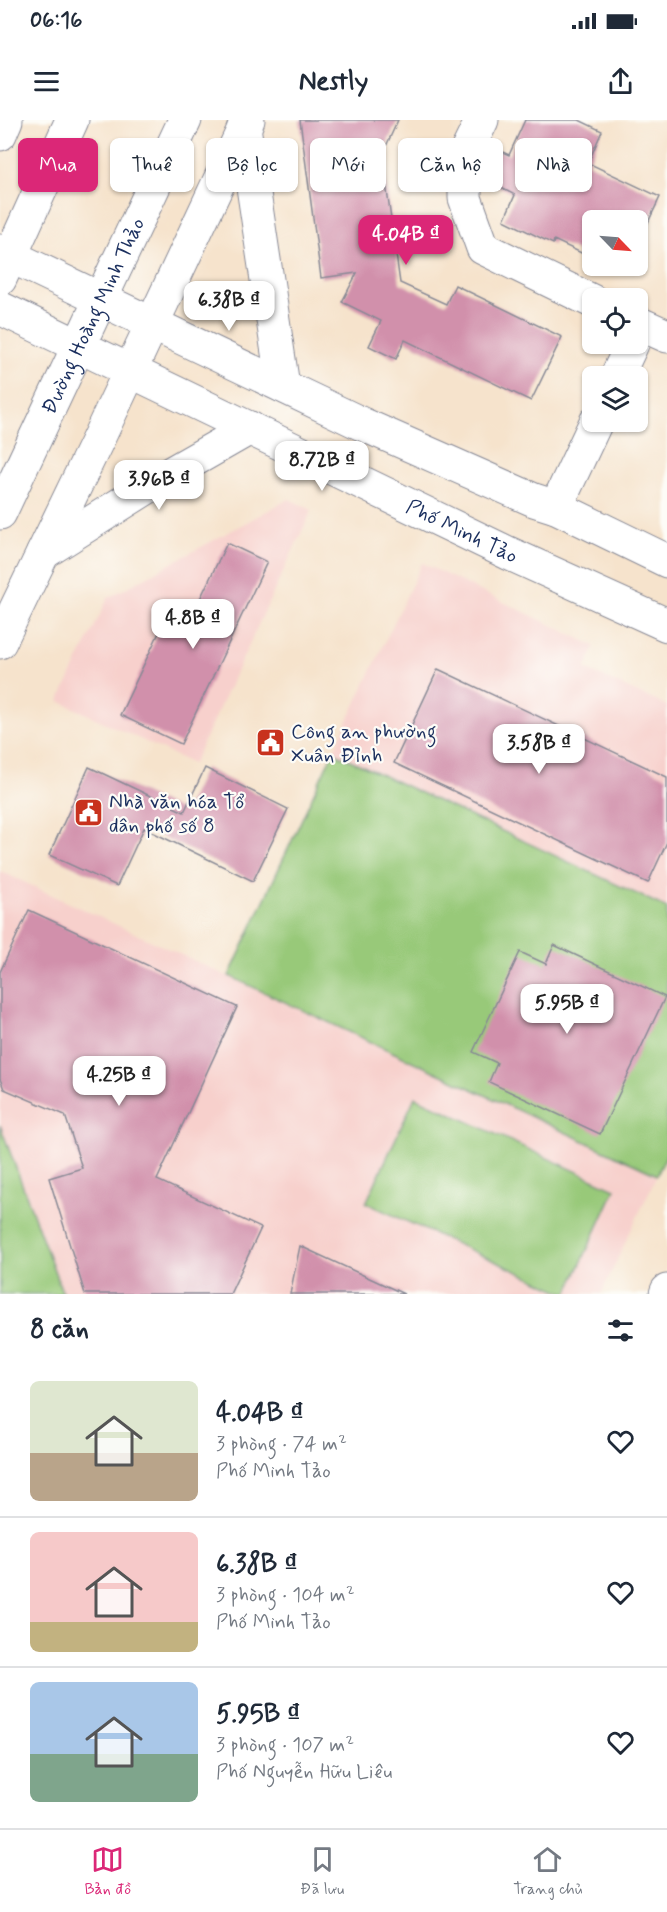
<!DOCTYPE html>
<html lang="vi">
<meta charset="utf-8">
<style>
body{margin:0;font-family:Mynerve,sans-serif;background:#f6f6f7;color:#1f2937;height:100vh;display:flex;flex-direction:column;font-size:22px;white-space:nowrap}
*{box-sizing:border-box;margin:0}
p{font-size:20px;color:#747a83}
.icon{flex:none;width:33px;height:33px;fill:none;stroke:currentColor;stroke-width:2;stroke-linecap:round;stroke-linejoin:round}
.map{position:relative;height:1174px;overflow:hidden}
.panel{display:flex;flex-direction:column;background:#fff;flex:1}
.panel>*{flex:none}
.banner{position:absolute;left:18px;top:18px;width:632px;height:54px;display:flex;gap:12px}
.needle{width:39px;rotate:115deg}
.tools{position:absolute;left:582px;top:90px;display:grid;gap:12px}
.tools a{display:grid;place-items:center;width:66px;height:66px;border-radius:9px;background:#fff;box-shadow:0 2px 4px #0004;font-size:30px}
.price{position:absolute;translate:-50% -51px;padding:0 14px;border-radius:12px;background:#fff;color:#222;font-size:20px;line-height:39px;filter:drop-shadow(0 2px 3px #0008)}
.price::after{content:'';position:absolute;left:50%;top:36px;width:18px;height:14px;margin-left:-9px;background:inherit;clip-path:polygon(0 0,100% 0,50% 100%)}
.price.current{background:#db2777;color:#fff}
ul{padding:0;list-style:none}
li{display:flex;align-items:center;gap:18px;height:150px;padding:0 30px}
li+li{border-top:2px solid #e0e1e3}
li span{display:grid;place-items:center;flex:none;width:168px;height:120px;border-radius:9px;color:#555}
li>.icon{margin-inline-start:auto}
span .icon{width:72px;height:72px;fill:#fffc;stroke-width:1}
li b{font-size:26px}
h2{display:flex;justify-content:space-between;align-items:center;height:72px;padding:0 30px;font-size:26px}
.tag{padding:0 21px;border-radius:9px;background:#fff;box-shadow:0 2px 4px #0004;font-size:21px;line-height:54px}
.tag.current{background:#db2777;color:#fff}
.status{display:flex;justify-content:space-between;align-items:center;height:42px;padding:0 30px;background:#fff;direction:ltr}
.status svg{height:16px;fill:currentColor}
header{display:flex;justify-content:space-between;align-items:center;height:78px;padding:0 30px;background:#fff;font-size:27px;font-weight:800}
.dock{display:flex;justify-content:space-around;align-items:center;height:84px;border-top:2px solid #e0e1e3;background:#fff;font-size:16px;color:#747a83}
.dock a{display:grid;justify-items:center;gap:3px}
.dock .current{color:#db2777}
.map>svg:first-child{display:block}
.built{fill:#f7d0cc}
.green{fill:#98c979;stroke:#5a7c6c;stroke-width:1.5}
.building{fill:#d190ab}
.lines{fill:none;stroke-linecap:round;stroke-linejoin:round}
.minor-casing{stroke:#888995;stroke-width:35}
.tertiary-casing{stroke:#888995;stroke-width:35}
.secondary-casing{stroke:#888995;stroke-width:35}
.minor{stroke:#fff;stroke-width:33}
.tertiary{stroke:#fff;stroke-width:33}
.secondary{stroke:#fff;stroke-width:33}
.labels{text-anchor:middle;stroke-width:4.5;stroke-linejoin:round;paint-order:stroke}
.street-label{font-size:21px;fill:#1b2f5e;stroke:#fdfcf7}
.poi-label{font-size:21px;fill:#1b2f5e;stroke:#fdfcf7;text-anchor:start}
</style>
<div class="status"><b>06:16</b><svg viewBox="0 0 49 12"><path d="M0 12V9h3v3zM5 12V6h3v6zM10 12V3h3v9zM15 12V0h3v12zM26 1h20v11H26zM47 4h2v5h-2z"/></svg></div>
<header><svg class="icon" aria-label="menu" viewBox="0 0 24 24"><path d="M4 6h16M4 12h16M4 18h16"/></svg>Nestly<svg class="icon" aria-label="share" viewBox="0 0 24 24"><path d="M12 15V3M7 8l5-5 5 5M5 13v7h14v-7"/></svg></header>
<div class="map">
<svg width="667" height="1174" viewBox="0 0 667 1174">
<rect width="100%" height="100%" fill="#fdfcf7"/>
<filter id="ink" filterUnits="userSpaceOnUse"><feTurbulence type="fractalNoise" baseFrequency=".0167" numOctaves="2"/><feDisplacementMap in="SourceGraphic" scale="12" xChannelSelector="R" yChannelSelector="G"/><feConvolveMatrix kernelMatrix="1 2 1 2 8 2 1 2 1" color-interpolation-filters="sRGB"/></filter>
<filter id="wash" filterUnits="userSpaceOnUse"><feTurbulence type="fractalNoise" baseFrequency=".008" numOctaves="4" result="noise"/><feDisplacementMap in="SourceGraphic" scale="24" xChannelSelector="R" yChannelSelector="G"/><feGaussianBlur stdDeviation="1.35" result="paint"/><feColorMatrix in="noise" values="0 0 0 0 0 0 0 0 0 0 0 0 0 0 0 0 0 1.4 0 .05"/><feComposite in="paint" operator="in"/></filter>
<g filter="url(#wash)">
<rect width="100%" height="100%" fill="#f6e3cc"/>
<path class="built" d="M289 379 312 390 193 644 59 581 108 478Z
M422 443 595 526 585 549 667 586V788L333 632Z
M0 751 657 1055 601 1174H63L0 1005Z"/>
<path class="green" d="M333 632 667 788V1034L657 1055 229 856Z
M415 977 615 1069 567 1174 366 1083Z
M0 1005 63 1174H0Z"/>
<g id="blocks">
<path class="building" d="M300 0H398L382 35 400 163 446 184 455 165 562 217 531 281 405 220 396 239 369 226 381 201 342 182 357 153 321 158Z
M525 0H579L602 11 588 43 660 77 644 111 638 108V100H592V138L554 120 553 124 504 100 515 75 484 59V50L494 28 509 35Z
M227 423 267 442 181 624 120 595 165 500 185 510Z
M438 549 667 657V722L648 763 394 643Z
M89 647 184 692 205 648 288 689 253 761 144 708 117 766 49 735Z
M29 790 237 887 157 1060 261 1108 230 1174H85L49 1058 82 1048 65 995 4 969 0 959V852Z
M554 825 665 877 600 1014 489 962 497 943 473 932 520 832 546 844Z
M300 1126 404 1174H290Z"/>
</g>
</g>
<g filter="url(#ink)">
<use href="#blocks" fill-opacity="0" stroke="#888995" stroke-width="1.5"/>
<g class="lines">
<defs>
<path id="minor" d="M482 0 465 35V78L483 128 592 181
M638 203 667 216
M617 256 632 224
M556 387 596 302
M666 1174 667 1171"/>
<g id="tertiary">
<path d="M0 131 362 304 534 380 556 387 667 441"/>
<path id="s1" d="M0 188 508 433 667 505"/>
</g>
<g id="secondary">
<path d="M244 7 283 266"/>
<path d="M0 14 6 0"/>
<path d="M0 159 72 0"/>
<path id="s2" d="M0 393 185 0"/>
<path d="M43 433 159 360 250 308"/>
<path d="M0 522 100 315 248 0"/>
</g>
</defs>
<use href="#minor" class="minor-casing"/>
<use href="#tertiary" class="tertiary-casing"/>
<use href="#secondary" class="secondary-casing"/>
<use href="#minor" class="minor"/>
<use href="#tertiary" class="tertiary"/>
<use href="#secondary" class="secondary"/>
</g>
</g>
<defs>
<symbol id="civic-square" viewBox="-11 -11 22 22"><rect x="-9" y="-9" width="18" height="18" rx="4" fill="#c8321e" stroke="#fdfcf7"/><path d="M-.6-6.5H3V-4.5H.6V-3L4-1V1h2V6H-6V1h2V-1L-.6-3ZM-1.2 2.5V6h2.4V2.5Z" fill="#fff"/></symbol>
</defs>
<g fill-rule="evenodd">
<use href="#civic-square" x="254" y="606" width="33" height="33"/>
<use href="#civic-square" x="72" y="676" width="33" height="33"/>
</g>
<g class="labels">
<g class="street-label">
<text dy="7" stroke="none"><textPath href="#s2" startOffset="218">Đường Hoàng Minh Thảo</textPath></text>
<text dy="7" stroke="none"><textPath href="#s1" startOffset="513">Phố Minh Tảo</textPath></text>
</g>
<g class="poi-label">
<text x="291" y="618">Công an phường<tspan x="291" dy="24">Xuân Đỉnh</tspan></text>
<text x="109" y="688">Nhà văn hóa Tổ<tspan x="109" dy="24">dân phố số 8</tspan></text>
</g>
</g>
</svg>
<div class="tools">
<a><svg class="needle" viewBox="-14 -14 28 28"><path d="M0-13l5 13h-10z" fill="#e53935"/><path d="M0 13l5-13h-10z" fill="#747a83"/></svg></a>
<a><svg class="icon" aria-label="locate" viewBox="0 0 24 24"><circle cx="12" cy="12" r="6"/><path d="M12 2v4M12 18v4M2 12h4M18 12h4"/></svg></a>
<a><svg class="icon" aria-label="layers" viewBox="0 0 24 24"><path d="M12 4l9 5-9 5-9-5zM3 14l9 5 9-5"/></svg></a>
</div>
<b class="price current" style="left:406px;top:146px">4.04B ₫</b>
<b class="price" style="left:229px;top:212px">6.38B ₫</b>
<b class="price" style="left:322px;top:372px">8.72B ₫</b>
<b class="price" style="left:159px;top:391px">3.96B ₫</b>
<b class="price" style="left:193px;top:530px">4.8B ₫</b>
<b class="price" style="left:539px;top:655px">3.58B ₫</b>
<b class="price" style="left:567px;top:915px">5.95B ₫</b>
<b class="price" style="left:119px;top:987px">4.25B ₫</b>
<div class="banner">
<a class="tag current">Mua</a>
<a class="tag">Thuê</a>
<a class="tag">Bộ lọc</a>
<a class="tag">Mới</a>
<a class="tag">Căn hộ</a>
<a class="tag">Nhà</a>
</div>
</div>
<section class="panel">
<h2>8 căn<svg class="icon" aria-label="filters" viewBox="0 0 24 24"><path d="M4 7h16M4 17h16"/><circle cx="9" cy="7" r="2"/><circle cx="15" cy="17" r="2"/></svg></h2>
<ul>
<li><span style="background:linear-gradient(#dfe7d0 60%,#b9a48a 0)"><svg class="icon" aria-label="home" viewBox="0 0 24 24"><path d="M3 11l9-7 9 7M6 9v11h12V9"/></svg></span><div><b>4.04B ₫</b><p>3 phòng · 74 m²</p><p>Phố Minh Tảo</p></div><svg class="icon" aria-label="heart" viewBox="0 0 24 24"><path d="M12 20l-8-8c-3-5 5-10 8-4 3-6 11-1 8 4z"/></svg></li>
<li><span style="background:linear-gradient(#f6c9c9 75%,#c2b280 0)"><svg class="icon" aria-label="home" viewBox="0 0 24 24"><path d="M3 11l9-7 9 7M6 9v11h12V9"/></svg></span><div><b>6.38B ₫</b><p>3 phòng · 104 m²</p><p>Phố Minh Tảo</p></div><svg class="icon" aria-label="heart" viewBox="0 0 24 24"><path d="M12 20l-8-8c-3-5 5-10 8-4 3-6 11-1 8 4z"/></svg></li>
<li><span style="background:linear-gradient(#a9c7e8 60%,#7fa58c 0)"><svg class="icon" aria-label="home" viewBox="0 0 24 24"><path d="M3 11l9-7 9 7M6 9v11h12V9"/></svg></span><div><b>5.95B ₫</b><p>3 phòng · 107 m²</p><p>Phố Nguyễn Hữu Liêu</p></div><svg class="icon" aria-label="heart" viewBox="0 0 24 24"><path d="M12 20l-8-8c-3-5 5-10 8-4 3-6 11-1 8 4z"/></svg></li>
</ul>
</section>
<nav class="dock">
<a class="current"><svg class="icon" aria-label="map" viewBox="0 0 24 24"><path d="M3 6l6-2 6 2 6-2v14l-6 2-6-2-6 2zM9 4v14M15 6v14"/></svg>Bản đồ</a>
<a><svg class="icon" aria-label="saved" viewBox="0 0 24 24"><path d="M7 4h10v16l-5-4-5 4z"/></svg>Đã lưu</a>
<a><svg class="icon" aria-label="home" viewBox="0 0 24 24"><path d="M3 11l9-7 9 7M6 9v11h12V9"/></svg>Trang chủ</a>
</nav>
